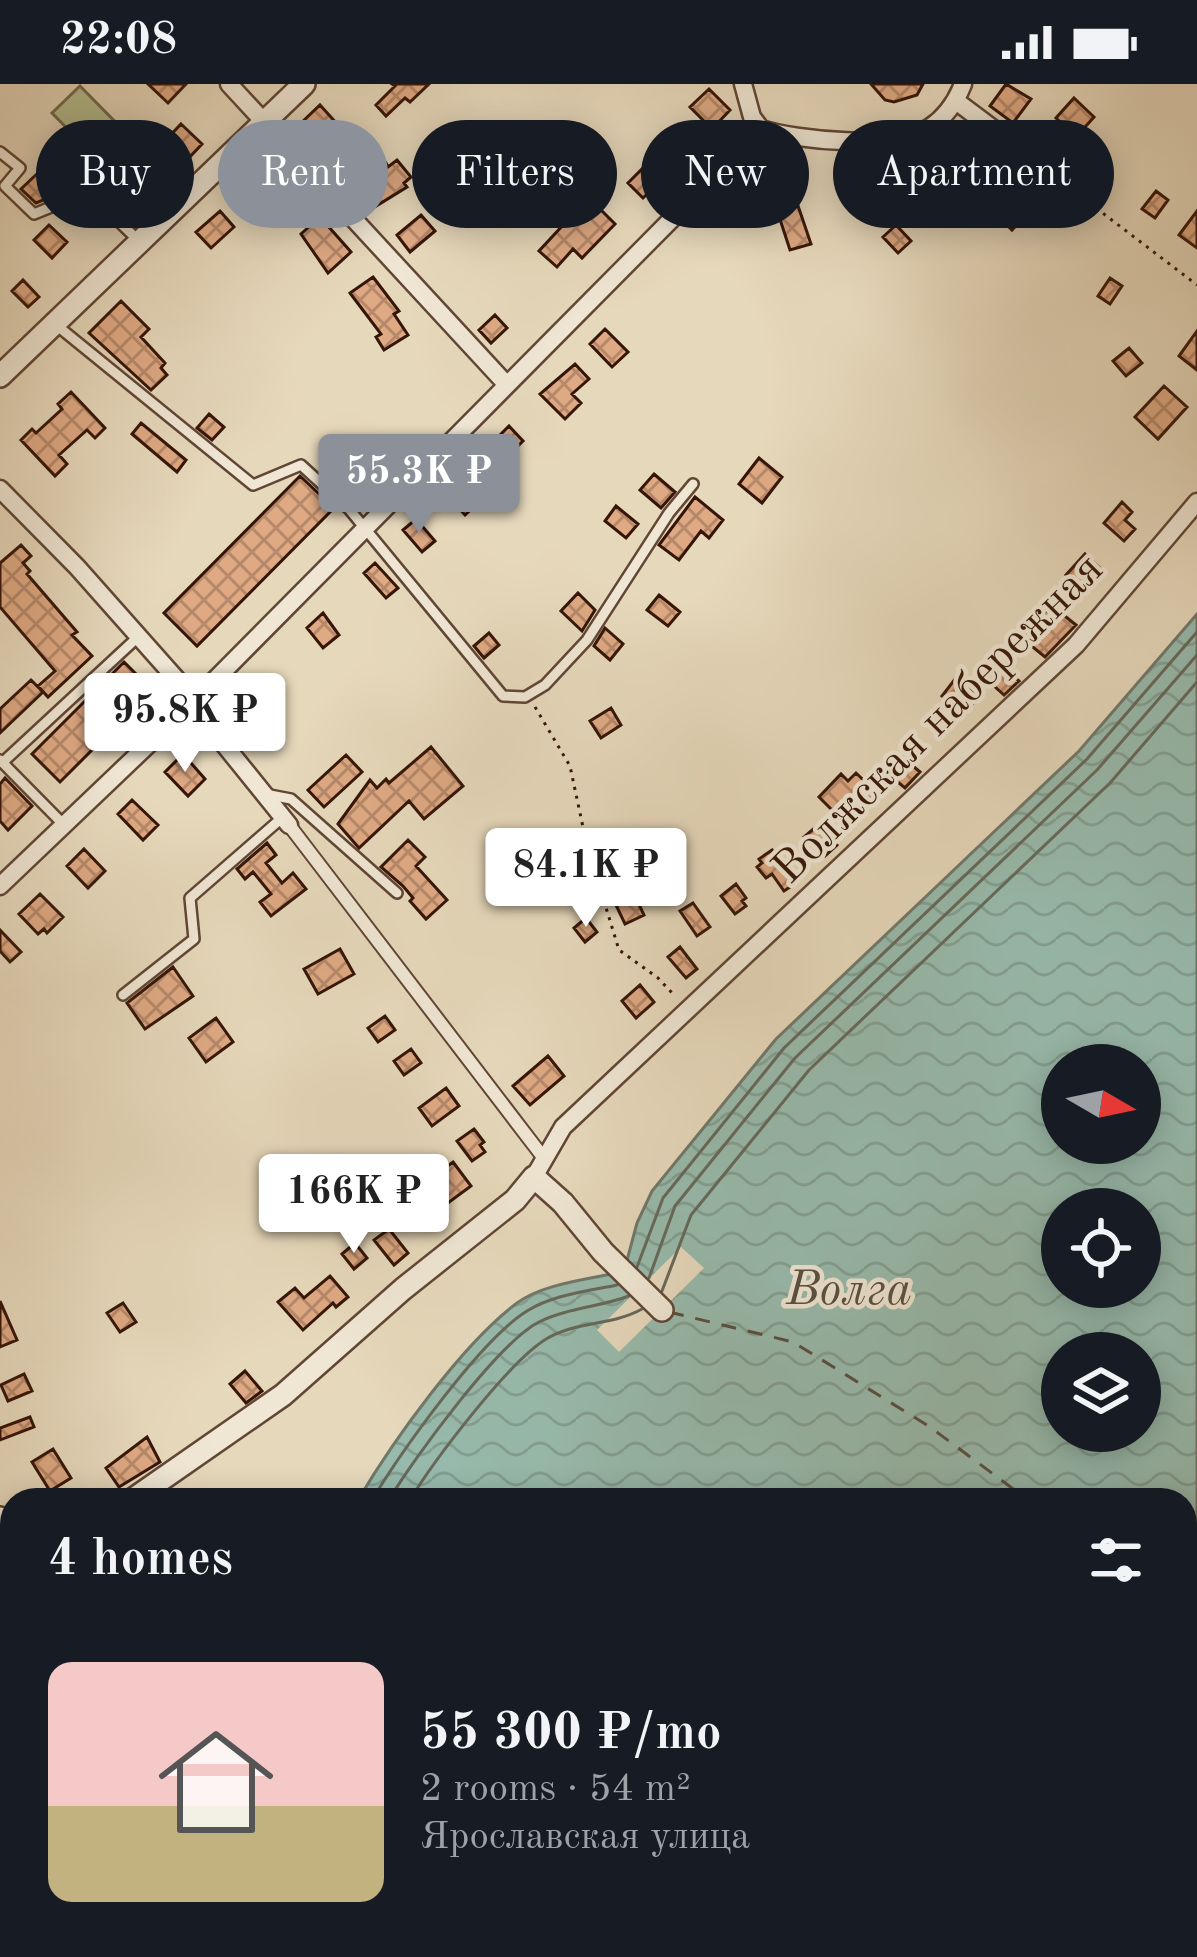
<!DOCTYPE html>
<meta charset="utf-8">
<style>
body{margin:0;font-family:"Old Standard TT",serif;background:#242831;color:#f1f3f6;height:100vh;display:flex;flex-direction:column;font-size:45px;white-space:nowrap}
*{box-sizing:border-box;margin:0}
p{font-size:39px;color:#9ea1a6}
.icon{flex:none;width:66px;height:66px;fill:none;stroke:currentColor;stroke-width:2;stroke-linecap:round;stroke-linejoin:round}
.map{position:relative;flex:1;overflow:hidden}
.panel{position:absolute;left:0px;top:1404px;width:1197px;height:471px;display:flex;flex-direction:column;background:#171b24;border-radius:36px 36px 0 0;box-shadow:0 6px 30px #0003}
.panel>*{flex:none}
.banner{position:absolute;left:36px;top:36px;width:1125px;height:108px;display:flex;gap:24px}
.needle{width:78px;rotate:99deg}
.tools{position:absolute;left:1041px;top:960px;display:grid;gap:24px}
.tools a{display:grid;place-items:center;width:120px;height:120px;border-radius:50%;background:#171b24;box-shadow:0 6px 30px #0003;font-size:60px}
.price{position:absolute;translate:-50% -102px;padding:0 27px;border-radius:12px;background:#fff;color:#222;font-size:39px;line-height:78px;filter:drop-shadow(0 3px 6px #0008)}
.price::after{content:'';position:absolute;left:50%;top:72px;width:36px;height:27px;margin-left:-18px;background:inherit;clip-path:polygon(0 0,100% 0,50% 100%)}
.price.on{background:#8c9099;color:#fff}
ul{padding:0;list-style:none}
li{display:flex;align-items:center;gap:36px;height:300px;padding:0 48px}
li+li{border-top:3px solid #363941}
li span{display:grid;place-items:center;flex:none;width:336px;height:240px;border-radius:24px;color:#555}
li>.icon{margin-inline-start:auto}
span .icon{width:144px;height:144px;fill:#fffc;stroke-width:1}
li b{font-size:51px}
h2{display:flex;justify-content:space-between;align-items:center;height:144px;padding:0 48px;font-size:51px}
.chip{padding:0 42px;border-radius:54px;background:#171b24;box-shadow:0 6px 30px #0003;font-size:42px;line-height:108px}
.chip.on{background:#8c9099;color:#fff}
.status{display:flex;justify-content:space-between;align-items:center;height:84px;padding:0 60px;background:#171b24;direction:ltr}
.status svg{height:33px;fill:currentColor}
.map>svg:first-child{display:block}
.green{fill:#b5bf90;stroke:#756a4c;stroke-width:3}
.water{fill:url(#water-waves);stroke:#70786a;stroke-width:3;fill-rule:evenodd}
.pier{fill:#e6d8bb}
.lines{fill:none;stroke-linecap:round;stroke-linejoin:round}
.shore{stroke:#66685a;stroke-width:3}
.ferry{stroke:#574f41;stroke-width:3;stroke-dasharray:15 12;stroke-linecap:butt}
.building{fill:url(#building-cross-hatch);stroke:#351508;stroke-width:3}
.service-casing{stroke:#614635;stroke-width:14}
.pedestrian-casing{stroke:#614635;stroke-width:16}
.minor-casing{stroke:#614635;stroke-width:21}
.tertiary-casing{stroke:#614635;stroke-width:26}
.path{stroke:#351508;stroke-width:3;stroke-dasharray:3 6;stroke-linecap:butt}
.service{stroke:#efe6d3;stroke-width:9}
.pedestrian{stroke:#efe6d3;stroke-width:12}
.minor{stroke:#efe6d3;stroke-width:16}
.tertiary{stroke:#efe6d3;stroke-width:21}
.labels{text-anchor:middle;stroke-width:9;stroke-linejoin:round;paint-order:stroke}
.street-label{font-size:45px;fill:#351508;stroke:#efe6d3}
.water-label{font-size:48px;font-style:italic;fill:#574f41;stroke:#efe6d3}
</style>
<div class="status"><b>22:08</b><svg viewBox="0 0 49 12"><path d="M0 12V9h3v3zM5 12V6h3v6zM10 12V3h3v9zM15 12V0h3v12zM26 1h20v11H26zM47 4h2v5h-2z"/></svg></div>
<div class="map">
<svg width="1197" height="1873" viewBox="0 0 1197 1873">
<defs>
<pattern id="water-waves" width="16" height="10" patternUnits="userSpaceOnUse" patternTransform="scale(3)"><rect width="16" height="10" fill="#97baac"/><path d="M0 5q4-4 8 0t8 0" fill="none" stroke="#839f92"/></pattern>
<pattern id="building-cross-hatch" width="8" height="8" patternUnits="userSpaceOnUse" patternTransform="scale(3)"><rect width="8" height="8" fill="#dea983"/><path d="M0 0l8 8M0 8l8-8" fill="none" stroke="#b58869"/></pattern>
</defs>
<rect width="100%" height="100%" fill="#e6d8bb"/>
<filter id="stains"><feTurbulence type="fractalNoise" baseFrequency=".00167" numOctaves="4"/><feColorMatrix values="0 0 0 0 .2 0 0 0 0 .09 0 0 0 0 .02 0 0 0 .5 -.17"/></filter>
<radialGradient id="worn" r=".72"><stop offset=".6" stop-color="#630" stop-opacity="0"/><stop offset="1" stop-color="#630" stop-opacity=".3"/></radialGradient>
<path class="green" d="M80 2 139 62 111 89 52 29Z"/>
<path class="water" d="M1197 530V1873H0V1719L12 1713V1863H1185V1416H358C393 1357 462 1260 517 1219 543 1200 585 1196 615 1189L626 1180 637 1139 652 1107 776 955 1079 667ZM1062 981H1140V1059H1062ZM1062 1125H1140V1203H1062ZM1062 1269H1140V1347H1062Z"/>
<path class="pier" d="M681 1163 704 1184 619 1268 597 1246Z"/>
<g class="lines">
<path class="shore" d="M637 1183 663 1114 784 964 1087 675 1197 548
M649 1194 675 1122 795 974 1097 686 1197 571
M662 1207 691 1131 809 986 1110 699 1197 598
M372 1416C401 1368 480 1256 527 1227 552 1211 588 1207 617 1201
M389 1416C413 1375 499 1258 539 1238 567 1224 600 1223 629 1212
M410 1416C434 1376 506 1282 543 1257 572 1237 612 1242 642 1225"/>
<path class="ferry" d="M669 1228 793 1258 930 1343 1028 1416
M1185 1584 1197 1598"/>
</g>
<path class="building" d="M148 0H186L168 19Z
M392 0H429L410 18 405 14 386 32 376 21 395 2Z
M871 0H923L917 11 894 18 885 16Z
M1006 0 1031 15 1013 39 990 22Z
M709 5 730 26 712 45 690 23Z
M1074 14 1094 33 1076 53 1056 34Z
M320 21 338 41 319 60 300 40Z
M181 40 202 60 137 129 107 101 140 65 149 74Z
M76 53 98 75 80 92 84 97 78 102 36 119 21 105Z
M968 68 985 87 968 102 951 83Z
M655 72 670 88 643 114 628 99Z
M397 76 411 93 404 99 407 103 373 124 356 103 386 79 388 83Z
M935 101 957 124 940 139 919 116Z
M1156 107 1168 116 1155 134 1142 125Z
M794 110 811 160 790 166 774 117Z
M589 114 615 140 582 174 573 165 557 183 539 167 564 140 556 132 572 116 580 124Z
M1018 117 1030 127 1012 146 1001 135Z
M220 127 234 143 211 164 196 148Z
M1197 127V164L1179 151Z
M421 131 435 147 410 168 397 151Z
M320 133 351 168 328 189 301 150Z
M49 141 67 158 52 174 34 156Z
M896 141 911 157 898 169 883 153Z
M373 193 399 227 394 230 408 251 384 266 376 253 381 250 350 209Z
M1110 194 1122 202 1110 220 1098 212Z
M23 196 39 213 28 223 12 207Z
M121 217 149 245 141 253 165 279 161 284 167 291 151 306 89 249Z
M495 231 507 244 491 259 479 246Z
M605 245 628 268 612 283 590 260Z
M1197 247V286L1179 272Z
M1129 264 1142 279 1126 292 1113 277Z
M575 280 589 295 572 310 581 319 565 335 540 310Z
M1164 302 1187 323 1158 355 1135 333Z
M71 308 105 344 95 354 87 346 59 371 67 380 55 392 21 356 32 345 36 349 62 325 58 320Z
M209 330 224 343 212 356 197 344Z
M141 339 186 376 177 388 132 350Z
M509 342 523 357 468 412 476 421 465 431 444 408Z
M349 373 365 390 346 410 328 394Z
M759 374 782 393 762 419 739 400Z
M654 390 675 408 661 424 640 406Z
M300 392 334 424 197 562 164 529Z
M695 413 723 436 709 454 701 447 679 476 659 461Z
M1122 418 1132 428 1125 436 1135 445 1124 457 1104 439Z
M616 422 638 440 626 454 605 437Z
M416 435 435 457 422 468 403 446Z
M21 461 31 472 23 479 30 487 27 490 77 548 72 551 92 572 48 613 38 602 55 587 0 523V479Z
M1085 470 1100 484 1082 505 1066 491Z
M375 479 398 504 386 514 364 489Z
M578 509 595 526 582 547 561 527Z
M659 511 680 528 668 542 647 526Z
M1051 521 1076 541 1045 573 1023 555Z
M323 529 339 551 323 564 307 544Z
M605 544 623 560 610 576 594 562Z
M489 549 499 561 484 574 474 562Z
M995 577 1019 597 1004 611 982 591Z
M124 578 152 606 60 698 32 670Z
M254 593 280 620 253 647 227 620Z
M955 595 978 613 964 630 942 612Z
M31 596 43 608 0 649V625Z
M611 624 621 641 601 654 590 637Z
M431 663 463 702 424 735 409 717 359 764 338 740 370 696 377 704 386 695 389 699Z
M183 670 205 695 188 712 165 688Z
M346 671 362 688 324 723 308 706Z
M901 672 920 688 905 704 887 689Z
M856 689 877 709 851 736 845 729 840 734 819 713 841 690 848 697Z
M5 694 32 722 8 746 0 737V700Z
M132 716 158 741 143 756 118 730Z
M819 740 837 761 825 772 804 753Z
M408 756 425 773 416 782 447 816 426 835 410 817 413 814 403 802 381 783Z
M267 759 276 771 266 779 282 799 293 789 306 805 271 832 260 818 271 810 253 788 245 795 237 785Z
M84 765 105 787 88 804 67 782Z
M772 766 796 799 784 807 772 790 766 794 757 783 762 779 759 775Z
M736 800 746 814 742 817 746 822 735 830 721 812Z
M40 810 63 833 47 849 44 845 38 850 19 830Z
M634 810 644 831 625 840 615 819Z
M693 819 710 843 697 852 680 827Z
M586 834 597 848 585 858 574 844Z
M0 846 21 868 10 878 0 867Z
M680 863 697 885 686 894 668 873Z
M340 865 354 890 318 910 304 885Z
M173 883 193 912 145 945 127 919Z
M640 901 654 918 636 934 622 917Z
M385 932 395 946 378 958 368 944Z
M216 934 233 958 206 978 189 954Z
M411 965 421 979 404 991 394 977Z
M548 972 564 992 530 1021 513 1002Z
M446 1004 459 1022 432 1042 419 1024Z
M474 1045 484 1058 480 1061 485 1068 472 1077 457 1057Z
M453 1078 471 1102 441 1124 447 1132 430 1146 414 1124 445 1101 437 1090Z
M389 1145 408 1169 394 1181 374 1156Z
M355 1159 367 1174 354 1185 342 1170Z
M330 1192 348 1213 336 1223 333 1219 303 1246 278 1218 295 1204 304 1214Z
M0 1217 17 1256 0 1263Z
M123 1219 136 1238 120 1248 107 1229Z
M245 1287 262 1307 246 1319 230 1300Z
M24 1290 32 1307 8 1317 1 1301Z
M30 1333 34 1343 0 1356V1344Z
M147 1353 160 1378 119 1403 106 1384Z
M53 1365 71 1394 50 1407 32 1378Z"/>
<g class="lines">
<defs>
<path id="service" d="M0 68 20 84 5 102 34 130 88 108 140 158
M55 240 253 401 301 381 349 425 503 612 525 613 545 601 587 556 669 429 693 400
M0 676 63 740
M3 678 139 552
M265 710 291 715 397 809
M123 911 194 855 190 814 283 733"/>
<path id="pedestrian" d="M289 741 543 1073"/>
<path id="minor" d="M229 0 507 301
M956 17 992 44
M761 45C800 57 894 66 929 44 946 33 956 18 963 0
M0 405 77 483 195 616 210 643 289 741
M0 802 195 616 761 45 752 33 743 0
M534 1093 563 1043 1076 561 1197 418
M0 1515 12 1504"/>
<path id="tertiary" d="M0 292 304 0
M132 1416 283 1311 403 1205 515 1116 534 1093 563 1119 603 1168 662 1226
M0 1434 12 1452"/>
</defs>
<use href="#service" class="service-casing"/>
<use href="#pedestrian" class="pedestrian-casing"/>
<use href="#minor" class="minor-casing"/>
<use href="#tertiary" class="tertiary-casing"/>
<path class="path" d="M1003 53 1197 201
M535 623 570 682 587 762 619 866 658 894 675 912"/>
<use href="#service" class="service"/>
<use href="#pedestrian" class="pedestrian"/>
<use href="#minor" class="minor"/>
<use href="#tertiary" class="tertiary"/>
</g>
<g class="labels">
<g class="street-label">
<text transform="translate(936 633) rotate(-45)" y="16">Волжская набережная</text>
</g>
<g class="water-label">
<text x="849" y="1220">Волга</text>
</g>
</g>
<rect width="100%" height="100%" filter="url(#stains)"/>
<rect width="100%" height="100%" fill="url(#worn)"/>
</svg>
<div class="tools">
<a><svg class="needle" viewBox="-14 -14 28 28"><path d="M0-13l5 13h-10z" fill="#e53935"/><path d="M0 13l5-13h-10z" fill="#9ea1a6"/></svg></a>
<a><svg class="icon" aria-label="locate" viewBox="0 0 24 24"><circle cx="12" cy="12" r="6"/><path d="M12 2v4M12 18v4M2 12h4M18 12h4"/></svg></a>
<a><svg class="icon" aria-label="layers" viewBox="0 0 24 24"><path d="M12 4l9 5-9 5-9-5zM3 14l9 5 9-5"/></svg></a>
</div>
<b class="price on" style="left:419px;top:452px">55.3K ₽</b>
<b class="price" style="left:185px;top:691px">95.8K ₽</b>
<b class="price" style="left:586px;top:846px">84.1K ₽</b>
<b class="price" style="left:354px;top:1172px">166K ₽</b>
<div class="banner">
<a class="chip">Buy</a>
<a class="chip on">Rent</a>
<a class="chip">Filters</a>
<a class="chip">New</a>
<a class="chip">Apartment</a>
</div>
<section class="panel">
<h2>4 homes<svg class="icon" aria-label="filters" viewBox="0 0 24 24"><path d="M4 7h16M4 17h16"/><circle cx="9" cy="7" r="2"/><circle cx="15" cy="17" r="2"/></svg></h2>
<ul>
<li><span style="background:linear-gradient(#f6c9c9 60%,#c2b280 0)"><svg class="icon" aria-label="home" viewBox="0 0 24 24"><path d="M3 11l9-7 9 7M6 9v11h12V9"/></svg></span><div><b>55 300 ₽/mo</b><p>2 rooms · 54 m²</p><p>Ярославская улица</p></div></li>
</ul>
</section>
</div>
